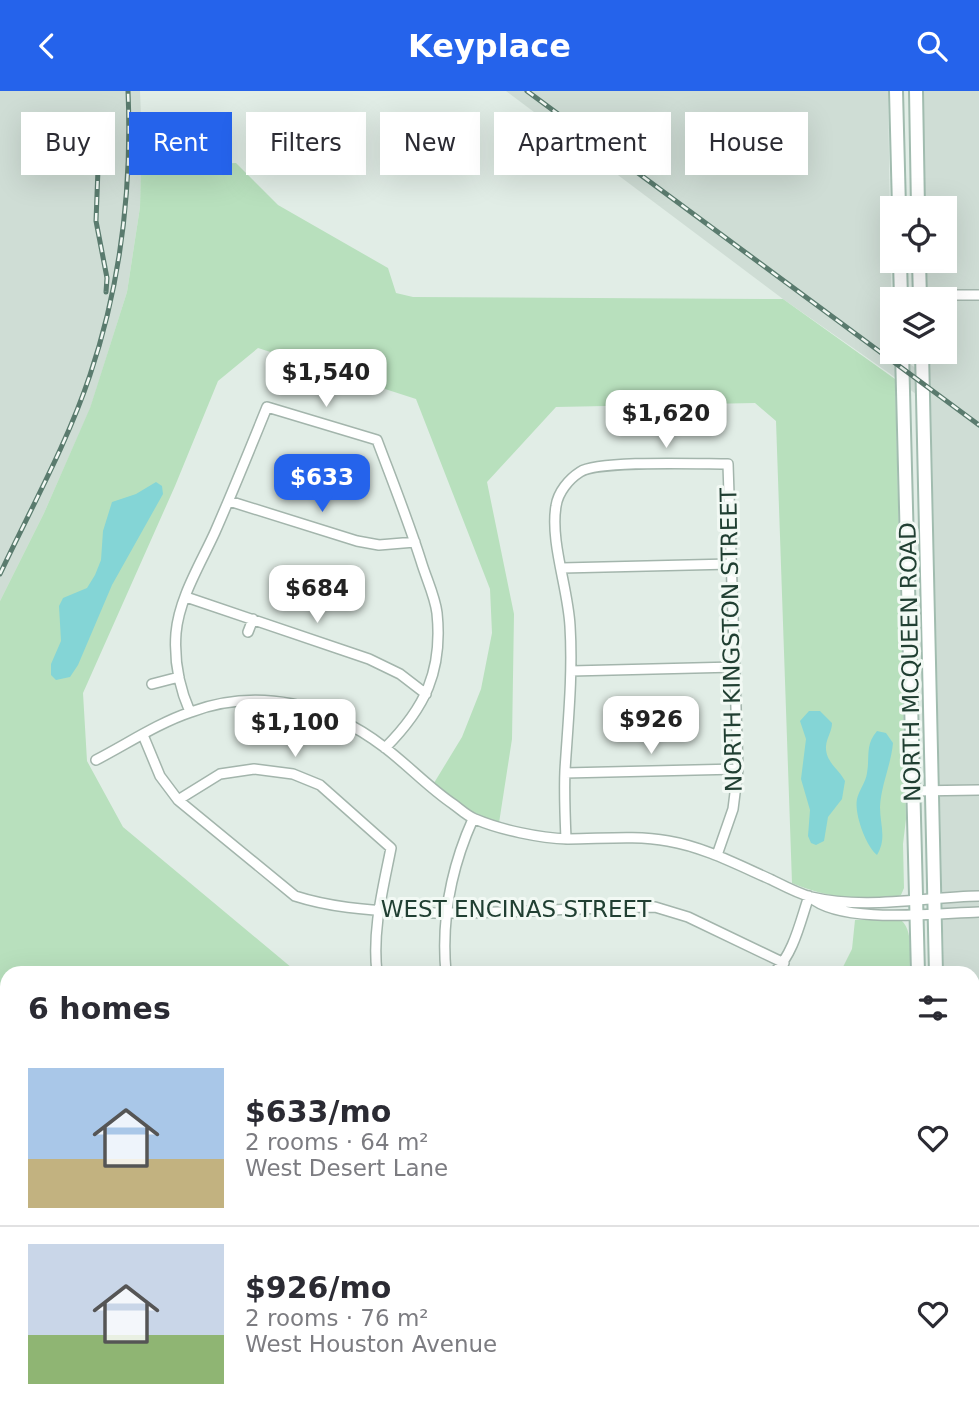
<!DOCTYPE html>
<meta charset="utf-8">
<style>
body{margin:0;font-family:"DejaVu Sans",sans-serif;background:#f7f7f7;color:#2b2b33;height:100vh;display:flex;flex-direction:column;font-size:26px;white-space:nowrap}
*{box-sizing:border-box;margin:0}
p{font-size:23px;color:#7c7c81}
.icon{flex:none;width:38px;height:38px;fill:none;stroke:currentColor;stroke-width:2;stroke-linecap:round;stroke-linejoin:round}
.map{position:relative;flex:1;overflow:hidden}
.panel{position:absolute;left:0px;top:875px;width:980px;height:450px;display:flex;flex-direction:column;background:#fff;border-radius:21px 21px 0 0;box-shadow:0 7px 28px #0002}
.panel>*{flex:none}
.banner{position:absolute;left:21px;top:21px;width:938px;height:63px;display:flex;gap:14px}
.controls{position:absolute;left:880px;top:105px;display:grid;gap:14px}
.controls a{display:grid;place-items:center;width:77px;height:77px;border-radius:0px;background:#fff;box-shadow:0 7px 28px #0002;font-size:35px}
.price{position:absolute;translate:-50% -60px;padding:0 16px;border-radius:14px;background:#fff;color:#222;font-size:23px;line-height:46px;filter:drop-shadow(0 2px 4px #0008)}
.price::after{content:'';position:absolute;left:50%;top:42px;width:21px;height:16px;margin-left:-10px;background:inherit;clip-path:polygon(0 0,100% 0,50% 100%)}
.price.current{background:#2563eb;color:#fff}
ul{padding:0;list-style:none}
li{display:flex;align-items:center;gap:21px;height:175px;padding:0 28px}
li+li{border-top:2px solid #e1e1e2}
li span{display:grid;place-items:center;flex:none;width:196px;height:140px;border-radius:0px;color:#555}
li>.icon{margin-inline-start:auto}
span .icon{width:84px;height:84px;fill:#fffc;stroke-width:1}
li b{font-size:30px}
h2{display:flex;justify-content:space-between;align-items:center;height:84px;padding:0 28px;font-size:30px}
.pill{padding:0 24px;border-radius:0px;background:#fff;box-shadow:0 7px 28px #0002;font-size:24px;line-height:63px}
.pill.current{background:#2563eb;color:#fff}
header{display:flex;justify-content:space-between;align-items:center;height:91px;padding:0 28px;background:#2563eb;color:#fff;font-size:32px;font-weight:800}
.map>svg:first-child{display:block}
.built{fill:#cfddd5}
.green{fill:#b8e0bd}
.water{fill:#84d5d6}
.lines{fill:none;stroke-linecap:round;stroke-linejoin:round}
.minor-casing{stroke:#a3b5ac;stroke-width:12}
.secondary-casing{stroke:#a1bcaf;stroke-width:16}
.minor{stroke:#fff;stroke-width:9}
.secondary{stroke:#fff;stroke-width:12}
.rail-casing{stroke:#5a7b6e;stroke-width:5}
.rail{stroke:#f2f9f4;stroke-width:2.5;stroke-dasharray:8;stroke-linecap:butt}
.labels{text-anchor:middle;stroke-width:6;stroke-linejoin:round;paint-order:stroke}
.street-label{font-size:23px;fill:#203f32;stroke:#f2f9f4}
</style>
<header><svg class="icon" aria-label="back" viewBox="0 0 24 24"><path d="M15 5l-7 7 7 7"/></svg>Keyplace<svg class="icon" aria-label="search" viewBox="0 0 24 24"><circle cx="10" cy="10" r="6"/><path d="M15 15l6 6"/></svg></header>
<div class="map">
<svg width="979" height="1324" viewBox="0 0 979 1324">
<rect width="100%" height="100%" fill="#e1ede6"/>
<path class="built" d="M0 0H140L142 51 140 116 127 201 90 318 44 422 0 510Z
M506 0H888L892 261 929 286V261H945V208H927L926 170H945V117H925L922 0H979V1324H955L954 1318H973V882H944L931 315 889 282 783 208Z"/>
<path class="green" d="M236 72 278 114 388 177 396 202 413 206 783 208 895 288 906 728 903 753 904 797 901 804C877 817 816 803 792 792L776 330 755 312 556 316 487 391 514 523 512 648 499 732 463 717 434 692 462 646 481 598 492 542 490 498 416 308 258 257 218 290 175 395 83 602 87 670 123 736 298 882H7V1318H423L435 1324H0V510L44 422 90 317 127 201 140 116 141 75Z
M855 829H901C914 840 909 866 910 882H840L852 858Z
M475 1318H601L603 1324H475Z"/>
<path class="water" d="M156 391 162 395 163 403 112 494 78 574 70 586 56 589 51 584V573L61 550 59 515 63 507 87 497 95 484 101 469 103 440 112 411 136 403Z
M809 620H820L832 632C832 640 827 646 826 655 825 671 839 678 845 690L842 708 828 726 824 750 816 754 811 752 808 745 810 719 801 688 806 648 800 630Z
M877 640 886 642 893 652C891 674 881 694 880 716 880 734 887 747 877 764 866 755 854 723 857 708 859 699 866 691 867 682 870 665 865 654 877 640Z"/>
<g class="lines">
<defs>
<path id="minor" d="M901 204H979
M229 410 357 450 379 454 415 451
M562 477 731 473
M186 506 369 568 400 583 426 603
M248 541 253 528
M571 580 735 576
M152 593 179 586
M190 621C179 596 174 569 176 542 179 507 201 472 215 441 233 400 250 358 267 316L377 349C392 389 408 429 421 470 426 487 435 505 437 522 443 580 425 617 385 657
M143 644 160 685 178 709 295 805C329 816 366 819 402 821 486 825 571 816 655 816L688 826 784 872
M96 669C127 653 158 632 191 621 259 596 328 613 384 656 408 674 428 696 453 713 460 718 467 725 475 728 501 739 539 747 568 748 601 748 635 744 668 750 704 756 738 774 772 789 784 795 797 802 811 806 866 819 924 806 979 805
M565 682 738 678
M913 700 979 699
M178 709 220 683 254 678 293 683 320 694 391 757C383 798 372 839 377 882
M566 748C565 725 564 701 565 679 568 631 573 583 570 535 568 497 550 451 556 415 558 401 569 388 580 381 598 369 700 373 728 373L738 678 733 718 717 764
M810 806C842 834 937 822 979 821
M446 882C441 828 451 777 473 728
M774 882C794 862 800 831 809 805
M973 1282H979
M666 1318 667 1324
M756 1318V1324
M856 1318V1324"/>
<path id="secondary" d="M896 0 899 117
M916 0 918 117
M900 170 901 208
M919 170 920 208
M902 261 918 882
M922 261 936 882
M929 1318V1324
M947 1318V1324"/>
</defs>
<use href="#minor" class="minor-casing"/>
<use href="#secondary" class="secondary-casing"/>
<use href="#minor" class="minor"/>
<use href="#secondary" class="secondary"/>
<defs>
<path id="rail" d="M527 0 979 334
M100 26 96 130 107 187 106 201
M0 483C31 417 67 353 90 284 121 192 132 96 128 0"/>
</defs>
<use href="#rail" class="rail-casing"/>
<use href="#rail" class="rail"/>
</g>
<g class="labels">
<g class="street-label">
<text transform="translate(731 549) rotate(-91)" y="8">NORTH KINGSTON STREET</text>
<text transform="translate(910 571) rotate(-91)" y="8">NORTH MCQUEEN ROAD</text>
<text x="516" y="826">WEST ENCINAS STREET</text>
</g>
</g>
</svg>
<div class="controls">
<a><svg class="icon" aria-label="locate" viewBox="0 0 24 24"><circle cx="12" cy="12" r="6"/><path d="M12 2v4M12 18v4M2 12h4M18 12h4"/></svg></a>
<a><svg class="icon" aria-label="layers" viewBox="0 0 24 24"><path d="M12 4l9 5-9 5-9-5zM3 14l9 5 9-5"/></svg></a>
</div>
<b class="price" style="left:326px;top:318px">$1,540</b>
<b class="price" style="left:666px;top:359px">$1,620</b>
<b class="price current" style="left:322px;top:423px">$633</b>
<b class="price" style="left:317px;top:534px">$684</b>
<b class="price" style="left:651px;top:665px">$926</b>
<b class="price" style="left:295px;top:668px">$1,100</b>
<div class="banner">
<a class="pill">Buy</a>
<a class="pill current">Rent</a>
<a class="pill">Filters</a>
<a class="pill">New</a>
<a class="pill">Apartment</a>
<a class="pill">House</a>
</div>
<section class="panel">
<h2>6 homes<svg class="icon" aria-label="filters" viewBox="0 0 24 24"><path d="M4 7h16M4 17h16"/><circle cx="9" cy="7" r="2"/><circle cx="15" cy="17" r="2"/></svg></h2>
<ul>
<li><span style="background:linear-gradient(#a9c7e8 65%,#c2b280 0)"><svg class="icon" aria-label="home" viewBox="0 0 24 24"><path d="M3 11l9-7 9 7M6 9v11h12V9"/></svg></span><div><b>$633/mo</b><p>2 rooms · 64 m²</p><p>West Desert Lane</p></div><svg class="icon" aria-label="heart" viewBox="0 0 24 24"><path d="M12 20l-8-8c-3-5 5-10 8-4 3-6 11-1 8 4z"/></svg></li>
<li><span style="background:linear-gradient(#c9d6e8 65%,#8fb573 0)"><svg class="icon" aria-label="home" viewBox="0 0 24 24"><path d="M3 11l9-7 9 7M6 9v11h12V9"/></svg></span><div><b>$926/mo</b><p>2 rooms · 76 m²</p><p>West Houston Avenue</p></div><svg class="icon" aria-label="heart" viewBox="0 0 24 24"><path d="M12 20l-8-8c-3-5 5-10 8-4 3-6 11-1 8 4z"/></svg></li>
</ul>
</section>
</div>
